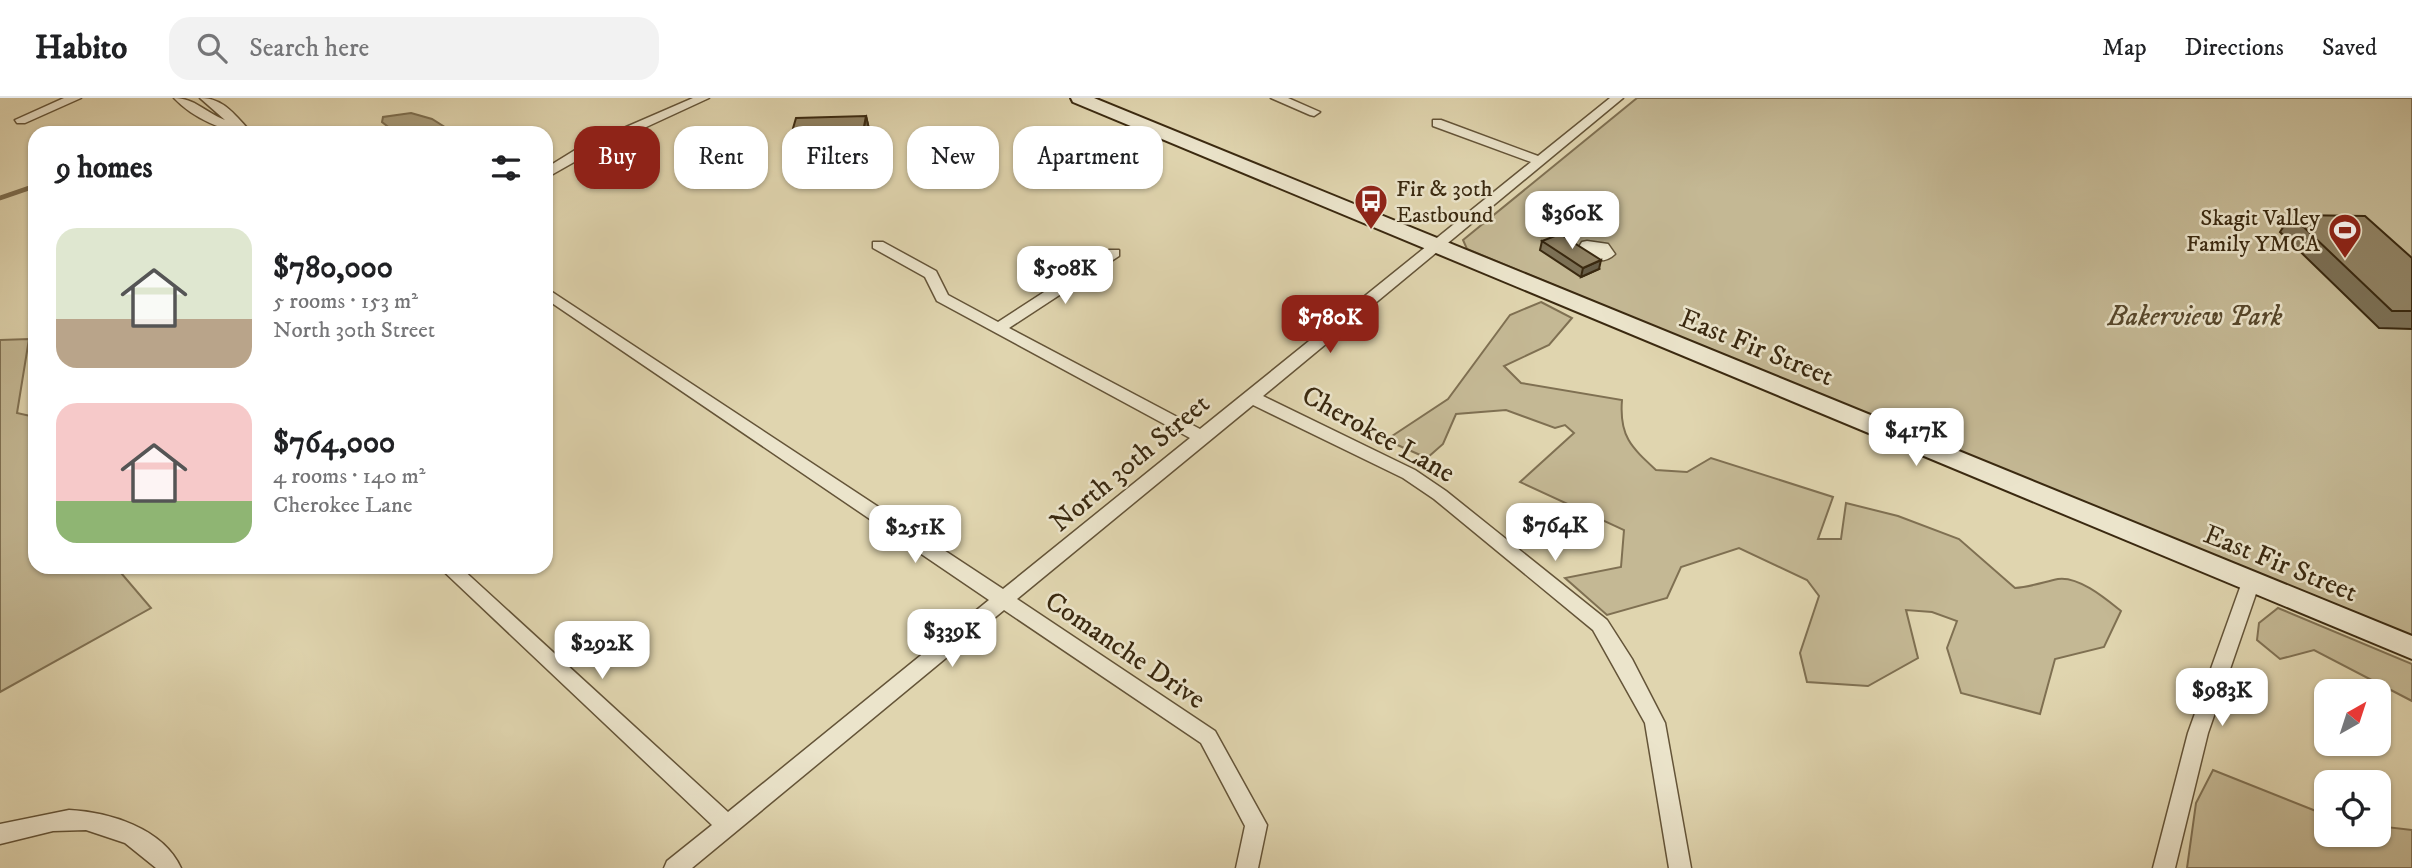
<!DOCTYPE html>
<meta charset="utf-8">
<style>
body{margin:0;font-family:"IM FELL DW Pica",serif;background:#f2f2f2;color:#202124;height:100vh;display:flex;flex-direction:column;font-size:26px;white-space:nowrap}
*{box-sizing:border-box;margin:0}
p{font-size:23px;color:#757577}
.icon{flex:none;width:38px;height:38px;fill:none;stroke:currentColor;stroke-width:2;stroke-linecap:round;stroke-linejoin:round}
.map{position:relative;flex:1;overflow:hidden}
.details{position:absolute;left:28px;top:28px;width:525px;height:448px;display:flex;flex-direction:column;background:#fff;border-radius:21px;box-shadow:0 2px 5px #0004}
.details>*{flex:none}
.guide{position:absolute;left:574px;top:28px;width:665px;height:63px;display:flex;gap:14px}
.needle{width:46px;rotate:39deg}
.controls{position:absolute;left:2314px;top:581px;display:grid;gap:14px}
.controls a{display:grid;place-items:center;width:77px;height:77px;border-radius:14px;background:#fff;box-shadow:0 2px 5px #0004;font-size:35px}
.price{position:absolute;translate:-50% -60px;padding:0 16px;border-radius:14px;background:#fff;color:#222;font-size:23px;line-height:46px;filter:drop-shadow(0 2px 4px #0008)}
.price::after{content:'';position:absolute;left:50%;top:42px;width:21px;height:16px;margin-left:-10px;background:inherit;clip-path:polygon(0 0,100% 0,50% 100%)}
.price.active{background:#8f2418;color:#fff}
ul{padding:0;list-style:none}
li{display:flex;align-items:center;gap:21px;height:175px;padding:0 28px}
li span{display:grid;place-items:center;flex:none;width:196px;height:140px;border-radius:21px;color:#555}
li>.icon{margin-inline-start:auto}
span .icon{width:84px;height:84px;fill:#fffc;stroke-width:1}
li b{font-size:30px}
h2{display:flex;justify-content:space-between;align-items:center;height:84px;padding:0 28px;font-size:30px}
.tag{padding:0 24px;border-radius:21px;background:#fff;box-shadow:0 2px 5px #0004;font-size:24px;line-height:63px}
.tag.active{background:#8f2418;color:#fff}
header{display:flex;align-items:center;gap:42px;box-sizing:border-box;height:98px;padding:0 35px;background:#fff;border-bottom:2px solid #e0e0e0}
header strong{font-size:33px}
nav{display:flex;gap:38px;margin-inline-start:auto;font-size:24px}
.search{width:490px;height:63px;background:#f2f2f2;display:flex;align-items:center;gap:18px;box-sizing:border-box;padding:0 24px;border-radius:21px;color:#757577;font-size:26px}
.map>svg:first-child{display:block}
.green{fill:#c4b894;stroke:#7f7052;stroke-width:2}
.water{fill:#a89b79;stroke:#7c6d4f;stroke-width:2}
.lines{fill:none;stroke-linecap:round;stroke-linejoin:round}
.stream{stroke:#7c6d4f;stroke-width:4.5}
.street-casing{stroke:#645438;stroke-width:3}
.secondary-casing{stroke:#3a2910;stroke-width:4}
.street{fill:#ebe4cb;fill-rule:evenodd}
.secondary{fill:#ebe4cb;fill-rule:evenodd}
.wall{fill:#7c7055;stroke:#3a2910;stroke-width:2}
.shaded-wall{fill:#655b45;stroke:#3a2910;stroke-width:2}
.building{fill:#908263;stroke:#3a2910;stroke-width:2}
.labels{text-anchor:middle;stroke-width:5;stroke-linejoin:round;paint-order:stroke}
.far-poi-label{font-size:23px;fill:#3a2910;stroke:#ebe4cb;text-anchor:start}
.park-label{font-size:28px;font-style:italic;fill:#56462a;stroke:#ebe4cb}
.street-label{font-size:28px;fill:#3a2910;stroke:#ebe4cb}
</style>
<header>
<strong>Habito</strong>
<div class="search"><svg class="icon" aria-label="search" viewBox="0 0 24 24"><circle cx="10" cy="10" r="6"/><path d="M15 15l6 6"/></svg>Search here</div>
<nav><a>Map</a><a>Directions</a><a>Saved</a></nav>
</header>
<div class="map">
<svg width="2412" height="770" viewBox="0 0 2412 770">
<rect width="100%" height="100%" fill="#e0d5af"/>
<filter id="stains"><feTurbulence type="fractalNoise" baseFrequency=".00286" numOctaves="4"/><feColorMatrix values="0 0 0 0 .2 0 0 0 0 .09 0 0 0 0 .02 0 0 0 .5 -.17"/></filter>
<radialGradient id="worn" r=".72"><stop offset=".6" stop-color="#630" stop-opacity="0"/><stop offset="1" stop-color="#630" stop-opacity=".3"/></radialGradient>
<path class="green" d="M1637 0H2412V542L1467 151 1463 142Z
M1541 204 1572 220 1549 247 1504 268 1521 285 1622 302C1619 338 1631 349 1656 372L1687 374 1711 360 1833 399 1818 441H1841L1846 405 1898 418 1959 441 2015 490C2030 489 2044 484 2058 481 2079 478 2106 501 2121 513L2104 549 2055 561 2040 616 1961 595 1947 550 1957 523 1932 514 1906 512 1918 560 1868 588 1807 584 1800 555 1819 498 1807 482 1739 450 1681 469 1667 500 1607 517 1565 480 1621 469 1624 432 1520 384 1574 335 1565 327 1555 330 1506 312 1456 316 1443 346 1427 360 1386 342 1448 301 1510 217Z
M29 241 17 315 35 319V469H116L151 510 0 594V242Z
M2278 510 2412 566V603L2314 552 2280 561 2257 542 2259 525Z
M2213 672 2326 717V737H2378V728L2412 732V770H2187L2196 705Z"/>
<path class="water" d="M411 15 432 21 448 31 446 35H396L382 24 383 19Z"/>
<g class="lines">
<path class="stream" d="M0 100 35 88"/>
<defs>
<path id="street" d="M64 0H81L25 25H17L15 22Z
M174 0C195 0 206 15 225 22L200 0C225 0 236 19 252 35 225 35 193 20 174 0Z
M693 0H709L590 55 546 80V70L580 49Z
M1271 0H1288L1320 14 1314 18 1310 17Z
M1610 0H1623L1263 298 1415 372 1446 393 1607 522 1632 561 1665 625 1691 770H1669L1645 625 1593 532 1434 401 1403 380 1253 307 1017 501 1215 633 1267 727 1258 770H1236L1245 728 1201 645 1004 512 692 770H664L667 763 712 727 439 469H460L728 714 989 502 546 201V190L1003 491 1190 340 937 203 925 179 873 150V144H883L936 173 948 197 998 224 1109 152H1119V158L1009 230 1200 331 1531 64 1433 28V22H1441L1538 58Z
M1587 143 1608 146 1615 156C1604 167 1587 163 1577 152L1582 144Z
M2251 477 2258 479 2260 484 2208 635 2175 770H2153L2188 635 2242 484 2244 479Z
M69 712C109 714 163 730 181 770H156L125 745 86 732 53 733 0 746V726Z"/>
<path id="secondary" d="M1071 0H1094L2412 538V561L1073 4Z"/>
</defs>
<use href="#street" class="street-casing"/>
<use href="#secondary" class="secondary-casing"/>
<use href="#street" class="street"/>
<use href="#secondary" class="secondary"/>
</g>
<path class="wall" d="M866 18 869 31 862 68 788 71 785 58Z
M2291 117 2412 160V231L2379 230 2280 134Z
M1542 143 1599 171 1581 179 1540 152Z"/>
<path class="shaded-wall" d="M866 18 869 31 862 68 859 55Z
M1601 162 1599 171 1581 179 1583 170Z"/>
<path class="building" d="M866 18 859 55 785 58 796 20Z
M2291 117 2365 118 2412 160V213H2392Z
M1560 136 1601 162 1583 170 1542 143Z"/>
<defs>
<symbol id="bus-pin" viewBox="-11 -11 22 30"><path d="M0 17L-7.5 6A9.5 9.5 0 1 1 7.5 6Z" fill="#8f2418" stroke="#ebe4cb"/><path d="M-5-6H5V4H4V6H2V4H-2V6H-4V4H-5ZM-3.5-4V0h7V-4ZM-3.5 1.2v1.5H-2V1.2ZM2 1.2v1.5H3.5V1.2Z" fill="#fff"/></symbol>
<symbol id="stadium-pin" viewBox="-11 -11 22 30"><path d="M0 17L-7.5 6A9.5 9.5 0 1 1 7.5 6Z" fill="#8f2418" stroke="#ebe4cb"/><path d="M0-5a6.5 5 0 1 0 0 10a6.5 5 0 1 0 0-10ZM-3.5-1.8h7v3.6h-7Z" fill="#fff"/></symbol>
</defs>
<g fill-rule="evenodd">
<use href="#bus-pin" x="1352" y="84" width="38" height="52"/>
<use href="#stadium-pin" x="2326" y="113" width="38" height="52"/>
</g>
<g class="labels">
<g class="far-poi-label">
<text x="1396" y="98">Fir &amp; 30th<tspan x="1396" dy="26">Eastbound</tspan></text>
<text x="2320" y="127" text-anchor="end">Skagit Valley<tspan x="2320" dy="26">Family YMCA</tspan></text>
</g>
<g class="park-label">
<text x="2195" y="227">Bakerview Park</text>
</g>
<g class="street-label">
<text transform="translate(1757 248) rotate(22)" y="10">East Fir Street</text>
<text transform="translate(1379 335) rotate(29)" y="10">Cherokee Lane</text>
<text transform="translate(1129 364) rotate(-40)" y="10">North 30th Street</text>
<text transform="translate(2281 464) rotate(22)" y="10">East Fir Street</text>
<text transform="translate(1126 551) rotate(34)" y="10">Comanche Drive</text>
</g>
</g>
<rect width="100%" height="100%" filter="url(#stains)"/>
<rect width="100%" height="100%" fill="url(#worn)"/>
</svg>
<div class="controls">
<a><svg class="needle" viewBox="-14 -14 28 28"><path d="M0-13l5 13h-10z" fill="#e53935"/><path d="M0 13l5-13h-10z" fill="#757577"/></svg></a>
<a><svg class="icon" aria-label="locate" viewBox="0 0 24 24"><circle cx="12" cy="12" r="6"/><path d="M12 2v4M12 18v4M2 12h4M18 12h4"/></svg></a>
</div>
<b class="price" style="left:1572px;top:153px">$360K</b>
<b class="price" style="left:1065px;top:208px">$508K</b>
<b class="price active" style="left:1330px;top:257px">$780K</b>
<b class="price" style="left:1916px;top:370px">$417K</b>
<b class="price" style="left:1555px;top:465px">$764K</b>
<b class="price" style="left:915px;top:467px">$251K</b>
<b class="price" style="left:952px;top:571px">$339K</b>
<b class="price" style="left:602px;top:583px">$292K</b>
<b class="price" style="left:2222px;top:630px">$983K</b>
<div class="guide">
<a class="tag active">Buy</a>
<a class="tag">Rent</a>
<a class="tag">Filters</a>
<a class="tag">New</a>
<a class="tag">Apartment</a>
</div>
<section class="details">
<h2>9 homes<svg class="icon" aria-label="filters" viewBox="0 0 24 24"><path d="M4 7h16M4 17h16"/><circle cx="9" cy="7" r="2"/><circle cx="15" cy="17" r="2"/></svg></h2>
<ul>
<li><span style="background:linear-gradient(#dfe7d0 65%,#b9a48a 0)"><svg class="icon" aria-label="home" viewBox="0 0 24 24"><path d="M3 11l9-7 9 7M6 9v11h12V9"/></svg></span><div><b>$780,000</b><p>5 rooms · 153 m²</p><p>North 30th Street</p></div></li>
<li><span style="background:linear-gradient(#f6c9c9 70%,#8fb573 0)"><svg class="icon" aria-label="home" viewBox="0 0 24 24"><path d="M3 11l9-7 9 7M6 9v11h12V9"/></svg></span><div><b>$764,000</b><p>4 rooms · 140 m²</p><p>Cherokee Lane</p></div></li>
</ul>
</section>
</div>
